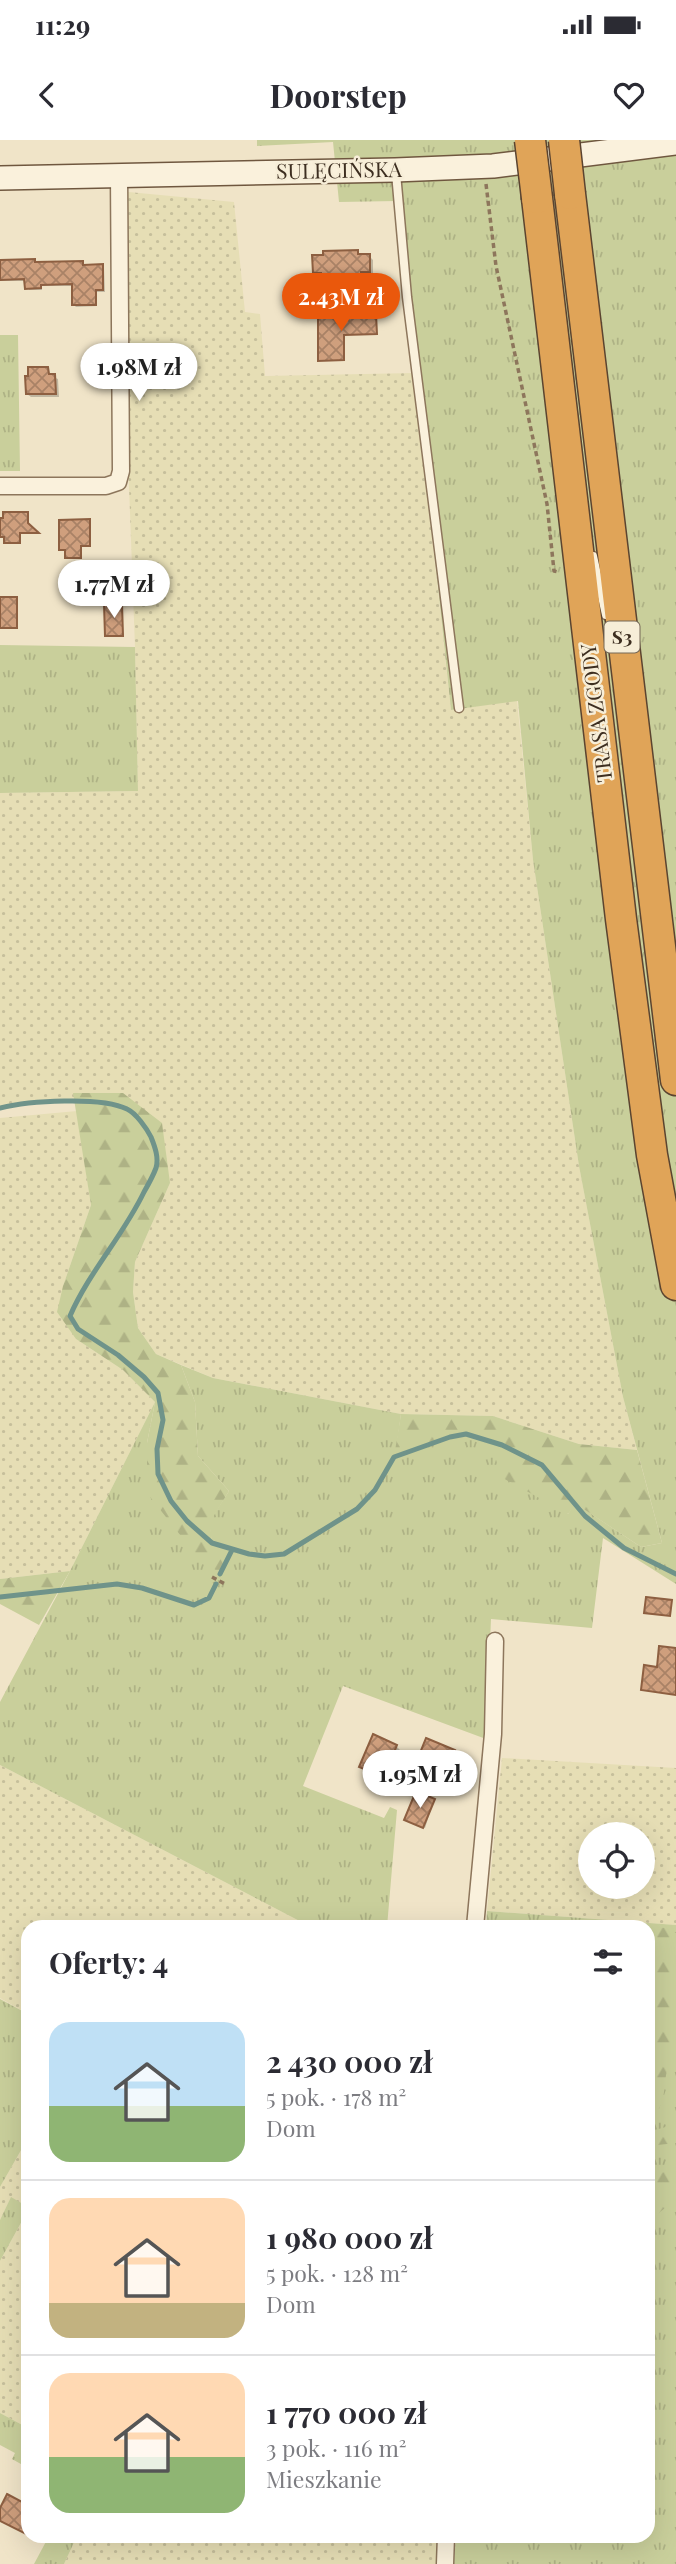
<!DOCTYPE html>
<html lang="pl">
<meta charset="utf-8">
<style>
body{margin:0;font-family:"Playfair Display",serif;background:#f7f7f7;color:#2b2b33;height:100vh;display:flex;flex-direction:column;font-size:26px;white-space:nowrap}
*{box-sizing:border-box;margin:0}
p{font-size:23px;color:#7c7c81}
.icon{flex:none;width:38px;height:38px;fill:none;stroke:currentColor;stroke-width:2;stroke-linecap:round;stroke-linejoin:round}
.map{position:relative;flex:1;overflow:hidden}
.sheet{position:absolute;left:21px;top:1780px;width:634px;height:623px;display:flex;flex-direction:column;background:#fff;border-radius:21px;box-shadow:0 7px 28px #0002}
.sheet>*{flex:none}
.controls{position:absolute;left:578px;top:1682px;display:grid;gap:14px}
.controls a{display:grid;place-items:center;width:77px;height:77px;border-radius:50%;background:#fff;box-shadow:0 7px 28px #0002;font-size:35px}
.price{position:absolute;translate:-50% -60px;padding:0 16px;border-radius:24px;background:#fff;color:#222;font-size:23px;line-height:46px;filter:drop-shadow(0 2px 4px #0008)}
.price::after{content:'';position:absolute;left:50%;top:42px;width:21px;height:16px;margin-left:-10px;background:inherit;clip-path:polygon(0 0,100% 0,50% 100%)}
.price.on{background:#ea580c;color:#fff}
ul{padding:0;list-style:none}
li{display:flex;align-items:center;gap:21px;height:175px;padding:0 28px}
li+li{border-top:2px solid #e1e1e2}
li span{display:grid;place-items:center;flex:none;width:196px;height:140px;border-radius:21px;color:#555}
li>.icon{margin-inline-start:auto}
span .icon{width:84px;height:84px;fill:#fffc;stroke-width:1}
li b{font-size:30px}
h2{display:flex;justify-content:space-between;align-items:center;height:84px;padding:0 28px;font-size:30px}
.status{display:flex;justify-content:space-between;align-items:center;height:49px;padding:0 35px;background:#fff;direction:ltr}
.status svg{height:19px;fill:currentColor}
header{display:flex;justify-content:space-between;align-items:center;height:91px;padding:0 28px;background:#fff;font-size:32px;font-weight:700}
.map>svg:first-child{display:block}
.farmland{fill:url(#farmland-dots);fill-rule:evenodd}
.grass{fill:url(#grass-tufts)}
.forest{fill:url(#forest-firs)}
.shadow{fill:#0003}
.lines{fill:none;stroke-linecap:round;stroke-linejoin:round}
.stream{stroke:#6f938a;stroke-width:5}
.building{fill:url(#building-cross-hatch);stroke:#8d5f41;stroke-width:2}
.lane-casing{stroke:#8d765c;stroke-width:11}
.street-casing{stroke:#8d765c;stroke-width:19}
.secondary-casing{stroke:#6f573f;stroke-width:26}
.highway-casing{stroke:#5b4430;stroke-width:33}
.path{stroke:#8d765c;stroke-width:3.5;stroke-dasharray:5 3.5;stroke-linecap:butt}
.lane{stroke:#faf1dc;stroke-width:8}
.street{stroke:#faf1dc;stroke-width:16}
.secondary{stroke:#faf1dc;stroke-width:23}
.highway{stroke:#e0a458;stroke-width:30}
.highway-bridge-casing{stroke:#5b4430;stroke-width:33;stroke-linecap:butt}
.highway-bridge{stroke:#e0a458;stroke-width:30}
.labels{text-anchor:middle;stroke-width:5;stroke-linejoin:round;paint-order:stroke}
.shield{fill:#f7eed8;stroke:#756857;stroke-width:2}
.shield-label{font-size:19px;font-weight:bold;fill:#3d2e20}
.street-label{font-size:21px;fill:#3d2e20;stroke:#f7eed8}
</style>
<div class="status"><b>11:29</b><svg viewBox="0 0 49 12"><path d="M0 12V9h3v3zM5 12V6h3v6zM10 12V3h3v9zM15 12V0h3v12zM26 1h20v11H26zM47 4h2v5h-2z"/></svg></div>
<header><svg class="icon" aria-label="back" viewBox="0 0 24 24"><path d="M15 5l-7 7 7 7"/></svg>Doorstep<svg class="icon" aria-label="heart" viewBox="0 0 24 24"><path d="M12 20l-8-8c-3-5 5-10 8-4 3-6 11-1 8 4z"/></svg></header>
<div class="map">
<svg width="676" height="2424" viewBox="0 0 676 2424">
<defs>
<pattern id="farmland-dots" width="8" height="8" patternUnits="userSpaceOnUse" patternTransform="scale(1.75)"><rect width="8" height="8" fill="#e6deb5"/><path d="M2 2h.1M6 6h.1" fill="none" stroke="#c6bf9b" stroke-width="1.8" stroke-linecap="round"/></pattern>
<pattern id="grass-tufts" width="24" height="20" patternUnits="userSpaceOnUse" patternTransform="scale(1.75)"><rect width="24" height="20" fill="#c9cf9b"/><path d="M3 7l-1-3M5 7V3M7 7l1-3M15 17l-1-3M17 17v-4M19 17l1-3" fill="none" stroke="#aeb285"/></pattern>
<pattern id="forest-firs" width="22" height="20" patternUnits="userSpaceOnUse" patternTransform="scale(1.75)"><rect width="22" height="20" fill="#c9cf9b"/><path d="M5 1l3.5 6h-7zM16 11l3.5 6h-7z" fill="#aeb285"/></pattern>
<pattern id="building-cross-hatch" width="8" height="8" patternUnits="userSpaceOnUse" patternTransform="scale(1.75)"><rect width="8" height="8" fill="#cf9f7d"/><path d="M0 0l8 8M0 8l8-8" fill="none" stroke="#a98266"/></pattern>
</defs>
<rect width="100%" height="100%" fill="#f0e4c8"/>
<path class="farmland" d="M118 51 234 62 245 172 260 174 265 236 414 233 451 570 517 560 533 720 579 1026 623 1257 637 1310 579 1304 493 1276 401 1274 213 1238 156 1214 138 1188 133 1152 135 1122 170 1043 74 954 75 962 19 963 0 968V653L138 651 135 507Z
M77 971 91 1065 63 1146 76 1199 123 1230 155 1262 70 1431 0 1439V978Z
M502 1618 676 1628V1785L487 1771ZM590 1694H642V1746H590Z
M0 1625 311 1787H28V1874L0 1858Z
M28 1998V2067L11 2058 0 2080V2047Z
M28 2070V2288L0 2273V2121Z
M77 2396H439L438 2424H64Z"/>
<path class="grass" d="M257 0H676V1444L603 1398 592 1488 491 1479 486 1599 343 1546 303 1646 384 1678 390 1667 397 1670 387 1787H311L0 1625V1562L70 1431 155 1262 147 1303 220 1433 232 1410 212 1403 209 1382 229 1351 198 1316 195 1262 181 1225 213 1238 401 1274 395 1317 450 1297 466 1294 491 1302 568 1374 575 1363 641 1407 662 1403 623 1257 579 1026 533 720 518 561 451 570 397 61 339 62 333 2 257 6Z
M0 195H18L20 331H0Z
M0 505 135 507 138 651 0 653Z
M487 1771 676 1785V2424H454L456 2396H648V1787H486Z
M0 1859 28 1874V1998L0 2047Z
M11 2057 28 2067V2070L0 2121V2080Z
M0 2273 28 2288V2328L12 2319 15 2313 0 2305Z
M49 2396H77L64 2424H34Z"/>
<path class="forest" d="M73 953H123L162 983 170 1043 135 1122 133 1152 138 1188 156 1214 181 1225 195 1262 198 1316 229 1351 210 1382 212 1403 232 1410 220 1434 192 1410 147 1353V1303L155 1262 123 1230 76 1199 57 1172 63 1146 91 1065Z
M401 1274 493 1276 579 1304 637 1310 662 1403 641 1407 576 1364 568 1374 501 1337 491 1302 465 1294 450 1297 394 1317Z
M70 1431 39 1485 0 1464V1439Z
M550 1782 643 1787H508L512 1784Z
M648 1787 667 1788 676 1793V1927L670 1922C662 1941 668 1949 659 1969L648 1965Z
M676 1984V2003L648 2006V1992Z
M676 2029V2059L654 2077 648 2093V2036Z"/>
<path class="shadow" d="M357 112 361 116H369L373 120V135H364V138H327L314 132Z
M34 120 36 123 83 122 85 126H102L104 128 105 152H97V166L76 167 74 165V146H42V150H29L26 141H0V121Z
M375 176 377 195H344L345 221 320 220V177Z
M47 229 51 236 58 239 59 257H31L27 254Z
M27 374 28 386 37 393 20 394 21 403 7 404 5 397H0V380Z
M89 381 91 406H81V419L68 418 67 411 61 410Z
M121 466 124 496 108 497 107 495Z
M396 1606 400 1610 387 1640 361 1627Z
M454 1612 448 1630 421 1618Z
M434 1660 425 1688 407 1681Z
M29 2396H45L41 2402Z"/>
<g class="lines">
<path class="stream" d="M0 968C28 961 101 956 127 969 136 973 147 989 151 997 155 1007 159 1018 156 1028 153 1036 148 1045 144 1052 123 1096 89 1132 70 1176L78 1189 118 1215 144 1237 158 1253 163 1280 157 1309 158 1334 171 1361 187 1381 212 1403 249 1414 265 1416 284 1414 357 1369 375 1350 394 1317 450 1297 466 1294 502 1305 542 1325 585 1376 624 1408 676 1434
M220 1434 232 1410
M0 1457 117 1444 142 1448 194 1465 209 1458 216 1444"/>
</g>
<path class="building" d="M358 110V114H370V132H361V135H321V133H313L312 115H323V111Z
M35 119V122L83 121V125L103 124V150H96V165H72V144L41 145V148L25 149 24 139 0 140V120Z
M376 174 377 194 344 195V220L318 221V175Z
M28 227H48L49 234H55L56 254H26L25 236H28Z
M3 372H28V383L39 393H20V403H4V397H0V378H3Z
M90 379V406H81V418H65V410H59V380Z
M0 457H17V488H0Z
M104 464H122L123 496H105Z
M646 1457 672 1460 670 1476 644 1473Z
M659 1506 676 1508V1555L641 1550 644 1525 657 1527Z
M373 1594 397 1605 384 1637 359 1627Z
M426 1598 455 1610 446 1629 418 1618Z
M416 1651 435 1659 423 1688 404 1680Z
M7 2354 28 2365V2395L0 2381V2368Z"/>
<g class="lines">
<defs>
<path id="lane" d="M396 33 407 157 459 568
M593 416 606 475"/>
<path id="street" d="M0 346H106L118 342 121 331 119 35
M475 1787 493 1594 495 1501
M445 2424 446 2396"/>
<path id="secondary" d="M0 38 395 30 493 26 676 3"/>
<path id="highway" d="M570 54 676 940
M537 58 621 779 652 1015 676 1145"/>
</defs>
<use href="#lane" class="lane-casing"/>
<use href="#street" class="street-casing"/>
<use href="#secondary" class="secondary-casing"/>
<use href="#highway" class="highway-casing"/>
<path class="path" d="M486 44 496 126 547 364 554 431 558 432
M212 1437 225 1444"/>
<use href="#lane" class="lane"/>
<use href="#street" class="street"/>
<use href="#secondary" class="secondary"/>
<use href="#highway" class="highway"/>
<defs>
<path id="highway-bridge" d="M530 0 537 58
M564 0 570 54"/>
</defs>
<use href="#highway-bridge" class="highway-bridge-casing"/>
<use href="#highway-bridge" class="highway-bridge"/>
</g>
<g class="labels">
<rect class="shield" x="604.5" y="481.5" width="35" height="31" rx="5"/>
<g class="shield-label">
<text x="622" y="504">S3</text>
</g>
<g class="street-label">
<text transform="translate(339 31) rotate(-1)" y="7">SULĘCIŃSKA</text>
<text transform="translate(597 573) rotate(-97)" y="7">TRASA ZGODY</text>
</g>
</g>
</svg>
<div class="controls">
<a><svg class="icon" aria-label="locate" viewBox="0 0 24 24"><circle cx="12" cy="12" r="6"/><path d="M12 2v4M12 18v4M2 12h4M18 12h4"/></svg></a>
</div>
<b class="price on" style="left:341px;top:193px">2.43M zł</b>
<b class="price" style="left:139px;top:263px">1.98M zł</b>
<b class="price" style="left:114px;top:480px">1.77M zł</b>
<b class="price" style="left:420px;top:1670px">1.95M zł</b>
<section class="sheet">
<h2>Oferty: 4<svg class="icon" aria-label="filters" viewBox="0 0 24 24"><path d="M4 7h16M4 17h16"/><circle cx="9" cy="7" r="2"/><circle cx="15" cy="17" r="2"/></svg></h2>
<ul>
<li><span style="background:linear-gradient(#bfe0f5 60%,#8fb573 0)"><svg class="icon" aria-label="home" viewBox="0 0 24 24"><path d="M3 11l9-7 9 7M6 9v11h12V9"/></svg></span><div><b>2 430 000 zł</b><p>5 pok. · 178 m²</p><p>Dom</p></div></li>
<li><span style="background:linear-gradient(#ffd9b3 75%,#c2b280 0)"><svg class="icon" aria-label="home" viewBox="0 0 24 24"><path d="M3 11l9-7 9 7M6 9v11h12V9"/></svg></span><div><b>1 980 000 zł</b><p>5 pok. · 128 m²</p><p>Dom</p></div></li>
<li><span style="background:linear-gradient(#ffd9b3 60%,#8fb573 0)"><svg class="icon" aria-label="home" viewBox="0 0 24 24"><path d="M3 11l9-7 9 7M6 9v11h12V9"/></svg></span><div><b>1 770 000 zł</b><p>3 pok. · 116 m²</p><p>Mieszkanie</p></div></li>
</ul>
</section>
</div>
